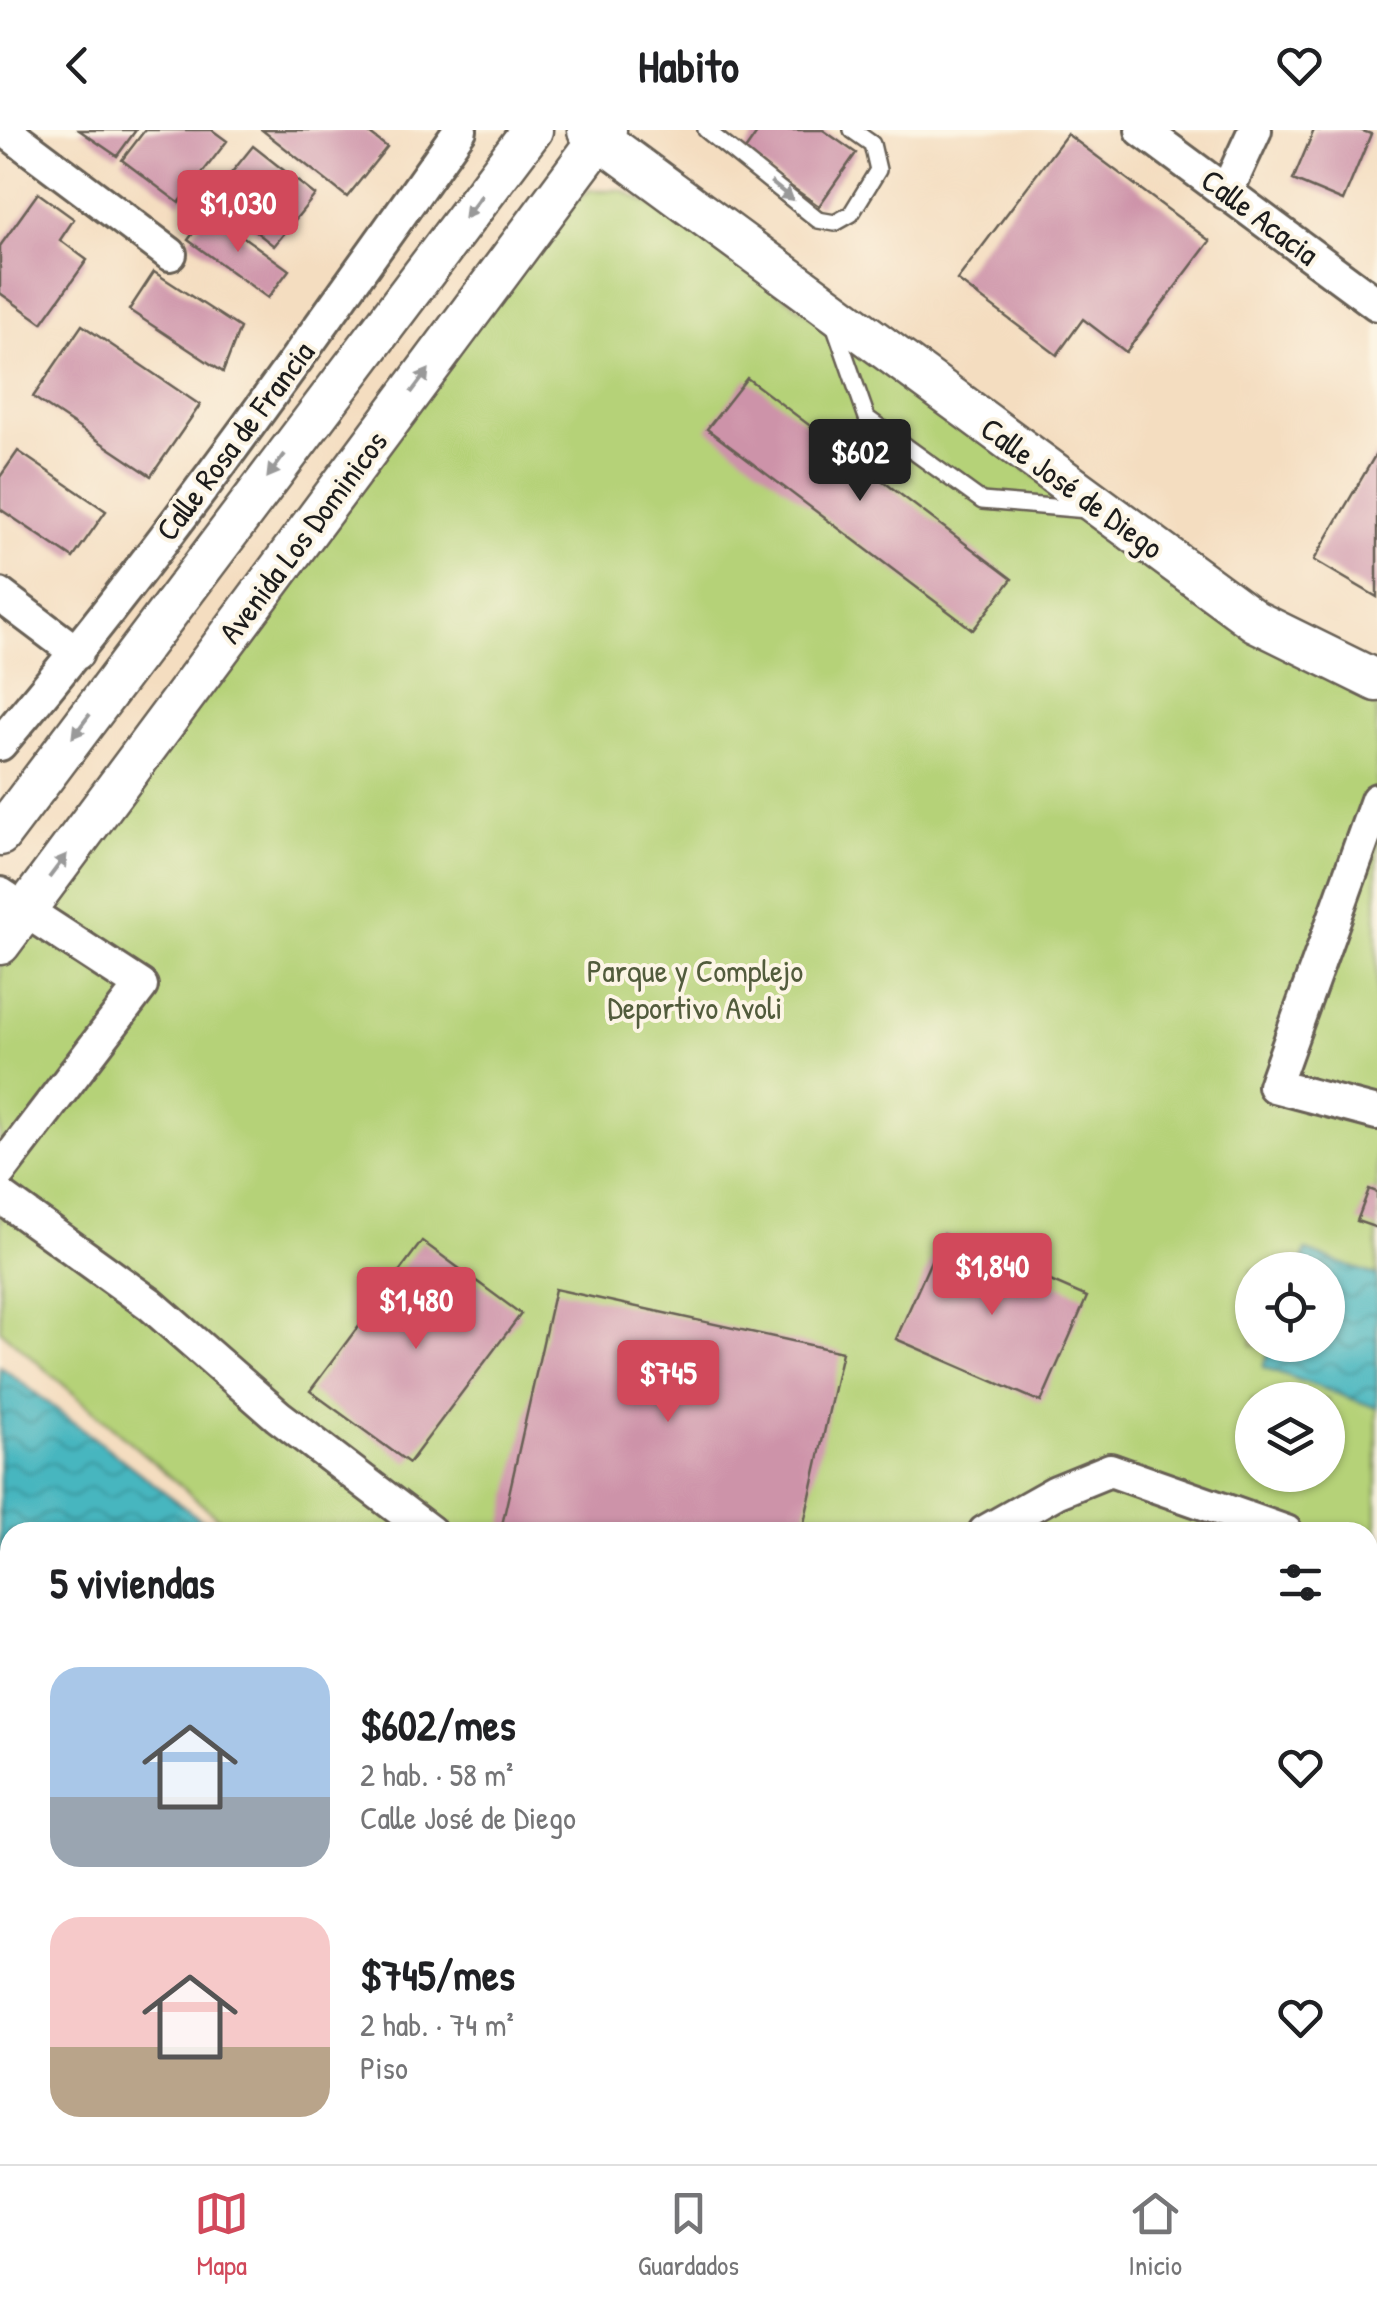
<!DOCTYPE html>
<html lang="es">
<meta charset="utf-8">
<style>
body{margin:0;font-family:"Patrick Hand",sans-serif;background:#f6f6f6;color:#202124;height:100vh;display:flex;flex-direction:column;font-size:38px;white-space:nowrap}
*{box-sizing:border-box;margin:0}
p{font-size:32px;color:#757577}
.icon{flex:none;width:55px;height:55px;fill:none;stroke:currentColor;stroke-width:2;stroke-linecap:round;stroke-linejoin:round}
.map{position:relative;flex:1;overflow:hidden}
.sheet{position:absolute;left:0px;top:1392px;width:1378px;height:642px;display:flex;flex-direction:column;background:#fff;border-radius:30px 30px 0 0;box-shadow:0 2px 8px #0004}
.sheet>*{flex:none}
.fabs{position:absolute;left:1235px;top:1122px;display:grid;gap:20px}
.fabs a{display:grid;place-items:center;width:110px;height:110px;border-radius:50%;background:#fff;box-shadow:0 2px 8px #0004;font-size:50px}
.price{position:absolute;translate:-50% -85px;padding:0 22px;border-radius:10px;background:#d1495b;color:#fff;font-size:32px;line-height:65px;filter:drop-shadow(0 2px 5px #0008)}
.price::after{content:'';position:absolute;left:50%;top:60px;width:30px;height:22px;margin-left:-15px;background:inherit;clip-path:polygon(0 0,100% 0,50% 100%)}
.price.current{background:#222;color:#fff}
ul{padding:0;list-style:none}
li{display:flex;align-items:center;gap:30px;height:250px;padding:0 50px}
li span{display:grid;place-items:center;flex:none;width:280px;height:200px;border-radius:30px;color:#555}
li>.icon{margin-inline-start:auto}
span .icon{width:120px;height:120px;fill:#fffc;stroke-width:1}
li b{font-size:42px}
h2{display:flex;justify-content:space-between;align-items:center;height:120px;padding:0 50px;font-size:42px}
header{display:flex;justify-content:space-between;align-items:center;height:130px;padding:0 50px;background:#fff;font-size:45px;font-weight:800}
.tabs{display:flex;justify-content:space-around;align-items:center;height:140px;border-top:2px solid #e0e0e0;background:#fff;font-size:28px;color:#757577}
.tabs a{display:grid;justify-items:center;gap:5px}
.tabs .current{color:#d1495b}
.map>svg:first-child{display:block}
.green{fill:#b5d278;stroke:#68774a;stroke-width:2.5;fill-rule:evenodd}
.water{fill:url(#water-waves);stroke:#32696e;stroke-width:2.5}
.building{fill:#cd93a9}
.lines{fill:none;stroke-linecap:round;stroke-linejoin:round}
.service-casing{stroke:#686055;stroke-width:20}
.minor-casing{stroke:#686055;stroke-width:38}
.tertiary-casing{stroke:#686055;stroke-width:45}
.service{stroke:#fff;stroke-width:15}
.minor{stroke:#fff;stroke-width:32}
.tertiary{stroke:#fff;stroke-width:40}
.oneway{fill:#999}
.labels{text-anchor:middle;stroke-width:8;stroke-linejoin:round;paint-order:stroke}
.street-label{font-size:32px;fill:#1c1c1c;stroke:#fcf5e5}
.park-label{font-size:32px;fill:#525c3c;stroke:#fcf5e5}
</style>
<header><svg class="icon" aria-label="back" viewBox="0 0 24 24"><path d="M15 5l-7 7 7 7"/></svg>Habito<svg class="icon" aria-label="heart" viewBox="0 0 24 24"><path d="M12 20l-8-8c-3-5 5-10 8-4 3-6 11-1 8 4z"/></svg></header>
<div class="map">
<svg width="1377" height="2034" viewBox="0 0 1377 2034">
<defs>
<pattern id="water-waves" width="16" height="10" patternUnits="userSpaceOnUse" patternTransform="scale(2.5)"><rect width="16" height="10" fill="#47b6bf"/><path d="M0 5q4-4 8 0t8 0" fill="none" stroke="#3a939a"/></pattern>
</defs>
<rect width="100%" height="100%" fill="#fcf5e5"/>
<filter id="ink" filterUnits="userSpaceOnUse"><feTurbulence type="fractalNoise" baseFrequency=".01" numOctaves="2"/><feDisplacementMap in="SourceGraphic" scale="20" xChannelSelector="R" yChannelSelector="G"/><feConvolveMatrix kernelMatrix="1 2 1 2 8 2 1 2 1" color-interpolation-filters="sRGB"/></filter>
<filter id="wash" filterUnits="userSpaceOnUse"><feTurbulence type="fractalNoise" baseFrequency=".0048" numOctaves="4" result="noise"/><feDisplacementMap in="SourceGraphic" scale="40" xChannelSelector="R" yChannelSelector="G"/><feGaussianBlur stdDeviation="2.25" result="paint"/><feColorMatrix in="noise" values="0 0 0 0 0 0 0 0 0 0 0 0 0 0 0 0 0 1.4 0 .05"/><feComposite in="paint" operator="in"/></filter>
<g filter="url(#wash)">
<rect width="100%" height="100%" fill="#f4ddc0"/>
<path class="green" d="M590 60H622L673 87 1251 500 1377 560V2034H1199L1195 2025H1368V1402H234L0 1200V826L547 91ZM1252 1140H1328V1215H1252ZM1252 1270H1328V1345H1252Z
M0 1639 10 1647V2025H185L178 2034H0Z"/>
<path class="water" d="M1306 1121 1377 1146V1278L1263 1237 1271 1215H1328V1140H1299Z
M0 1236 217 1402H10V1444L0 1436Z
M720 2025H1194L1199 2034H722Z"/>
<g id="blocks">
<path class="building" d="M79 0H136L117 26Z
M145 0H212L227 11 179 73 122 30Z
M262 0H365L387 17 347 67Z
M759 0H823L856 23 819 76 743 23Z
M1314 0H1360L1371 4 1343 71 1293 50Z
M1067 4 1210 111 1126 222 1083 189 1057 225 957 150Z
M253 16 315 65 274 116 212 67Z
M38 63 74 89 60 110 87 130 42 193 0 163V116Z
M209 82 289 140 268 168 188 110Z
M154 142 240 198 223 242 129 180Z
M82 195 200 275 151 346 33 267Z
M747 248 1012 449 973 500 707 299Z
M18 321 106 381 73 428 0 379V347Z
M1377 322V467L1314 430Z
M1369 1059 1377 1062V1098L1357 1091Z
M943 1104 1087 1167 1041 1272 896 1209Z
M422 1111 521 1184 409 1333 310 1261Z
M555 1159 842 1222 802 1402H535L502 1395Z
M1368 1529 1377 1536V1819L1368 1811Z
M0 1545 10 1552V1595L0 1588Z"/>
</g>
</g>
<g filter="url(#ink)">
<use href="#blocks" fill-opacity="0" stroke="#686055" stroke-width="2.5"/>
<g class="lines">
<defs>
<path id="service" d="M706 0 818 90 835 93 851 84 878 40 872 14 852 0
M834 194 867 288 982 371 1087 380
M472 2034V2028"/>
<path id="minor" d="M5 0 170 124
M1142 0 1377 174
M1226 63 1255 0
M0 465 77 523
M0 614C165 419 312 208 460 0
M1377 670 1274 956 1377 983
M0 764 141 856 0 1041
M0 1066 150 1174 278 1286 430 1402
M985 1402 1056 1362 1110 1340 1286 1402
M1368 1434 1377 1438"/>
<path id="tertiary" d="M588 0 1255 491 1377 551
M0 705 532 0
M0 814 606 0"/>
</defs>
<use href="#service" class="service-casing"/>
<use href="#minor" class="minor-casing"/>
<use href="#tertiary" class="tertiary-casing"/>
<use href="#service" class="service"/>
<use href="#minor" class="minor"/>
<use href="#tertiary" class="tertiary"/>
</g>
<defs><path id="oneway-solid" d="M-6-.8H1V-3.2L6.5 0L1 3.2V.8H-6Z" transform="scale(2.5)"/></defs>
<g class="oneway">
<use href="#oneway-solid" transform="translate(782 61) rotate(39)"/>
<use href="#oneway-solid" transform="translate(473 77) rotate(127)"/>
<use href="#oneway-solid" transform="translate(420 251) rotate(-53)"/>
<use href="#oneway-solid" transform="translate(276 336) rotate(127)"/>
<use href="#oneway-solid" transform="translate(81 596) rotate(127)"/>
<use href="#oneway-solid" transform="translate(58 736) rotate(-53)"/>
</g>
</g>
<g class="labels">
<g class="street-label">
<text transform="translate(1260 87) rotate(37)" y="11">Calle Acacia</text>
<text transform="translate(235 311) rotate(-53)" y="11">Calle Rosa de Francia</text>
<text transform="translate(1072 358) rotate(36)" y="11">Calle José de Diego</text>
<text transform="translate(303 407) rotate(-53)" y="11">Avenida Los Dominicos</text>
</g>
<g class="park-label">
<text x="695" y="852">Parque y Complejo<tspan x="695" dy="37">Deportivo Avoli</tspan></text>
</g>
</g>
</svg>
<div class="fabs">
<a><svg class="icon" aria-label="locate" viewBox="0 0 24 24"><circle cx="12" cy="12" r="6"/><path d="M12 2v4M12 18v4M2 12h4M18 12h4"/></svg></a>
<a><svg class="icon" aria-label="layers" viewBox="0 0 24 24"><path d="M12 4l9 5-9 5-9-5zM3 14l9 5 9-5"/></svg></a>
</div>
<b class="price" style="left:238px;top:125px">$1,030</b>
<b class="price current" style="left:860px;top:374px">$602</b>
<b class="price" style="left:992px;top:1188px">$1,840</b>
<b class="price" style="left:416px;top:1222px">$1,480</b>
<b class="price" style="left:668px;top:1295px">$745</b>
<section class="sheet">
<h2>5 viviendas<svg class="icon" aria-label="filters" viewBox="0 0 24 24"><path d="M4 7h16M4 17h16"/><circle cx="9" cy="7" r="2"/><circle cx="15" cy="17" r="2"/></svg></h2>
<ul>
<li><span style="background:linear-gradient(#a9c7e8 65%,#9aa5b1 0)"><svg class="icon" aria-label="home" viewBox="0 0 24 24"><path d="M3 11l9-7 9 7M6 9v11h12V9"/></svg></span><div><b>$602/mes</b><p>2 hab. · 58 m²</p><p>Calle José de Diego</p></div><svg class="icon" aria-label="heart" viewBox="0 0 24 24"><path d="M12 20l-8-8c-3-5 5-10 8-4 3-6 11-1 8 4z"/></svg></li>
<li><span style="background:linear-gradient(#f6c9c9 65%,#b9a48a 0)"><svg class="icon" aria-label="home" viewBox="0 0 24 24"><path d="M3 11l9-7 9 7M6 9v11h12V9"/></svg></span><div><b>$745/mes</b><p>2 hab. · 74 m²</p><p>Piso</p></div><svg class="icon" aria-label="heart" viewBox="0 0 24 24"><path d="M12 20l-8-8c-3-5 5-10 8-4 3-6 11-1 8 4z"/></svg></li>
</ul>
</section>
</div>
<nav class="tabs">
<a class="current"><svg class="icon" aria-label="map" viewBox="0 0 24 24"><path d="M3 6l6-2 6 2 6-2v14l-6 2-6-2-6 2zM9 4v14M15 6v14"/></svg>Mapa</a>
<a><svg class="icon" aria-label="saved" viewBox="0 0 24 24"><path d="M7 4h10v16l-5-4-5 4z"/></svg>Guardados</a>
<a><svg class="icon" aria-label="home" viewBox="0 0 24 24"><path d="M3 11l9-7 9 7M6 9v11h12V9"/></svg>Inicio</a>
</nav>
